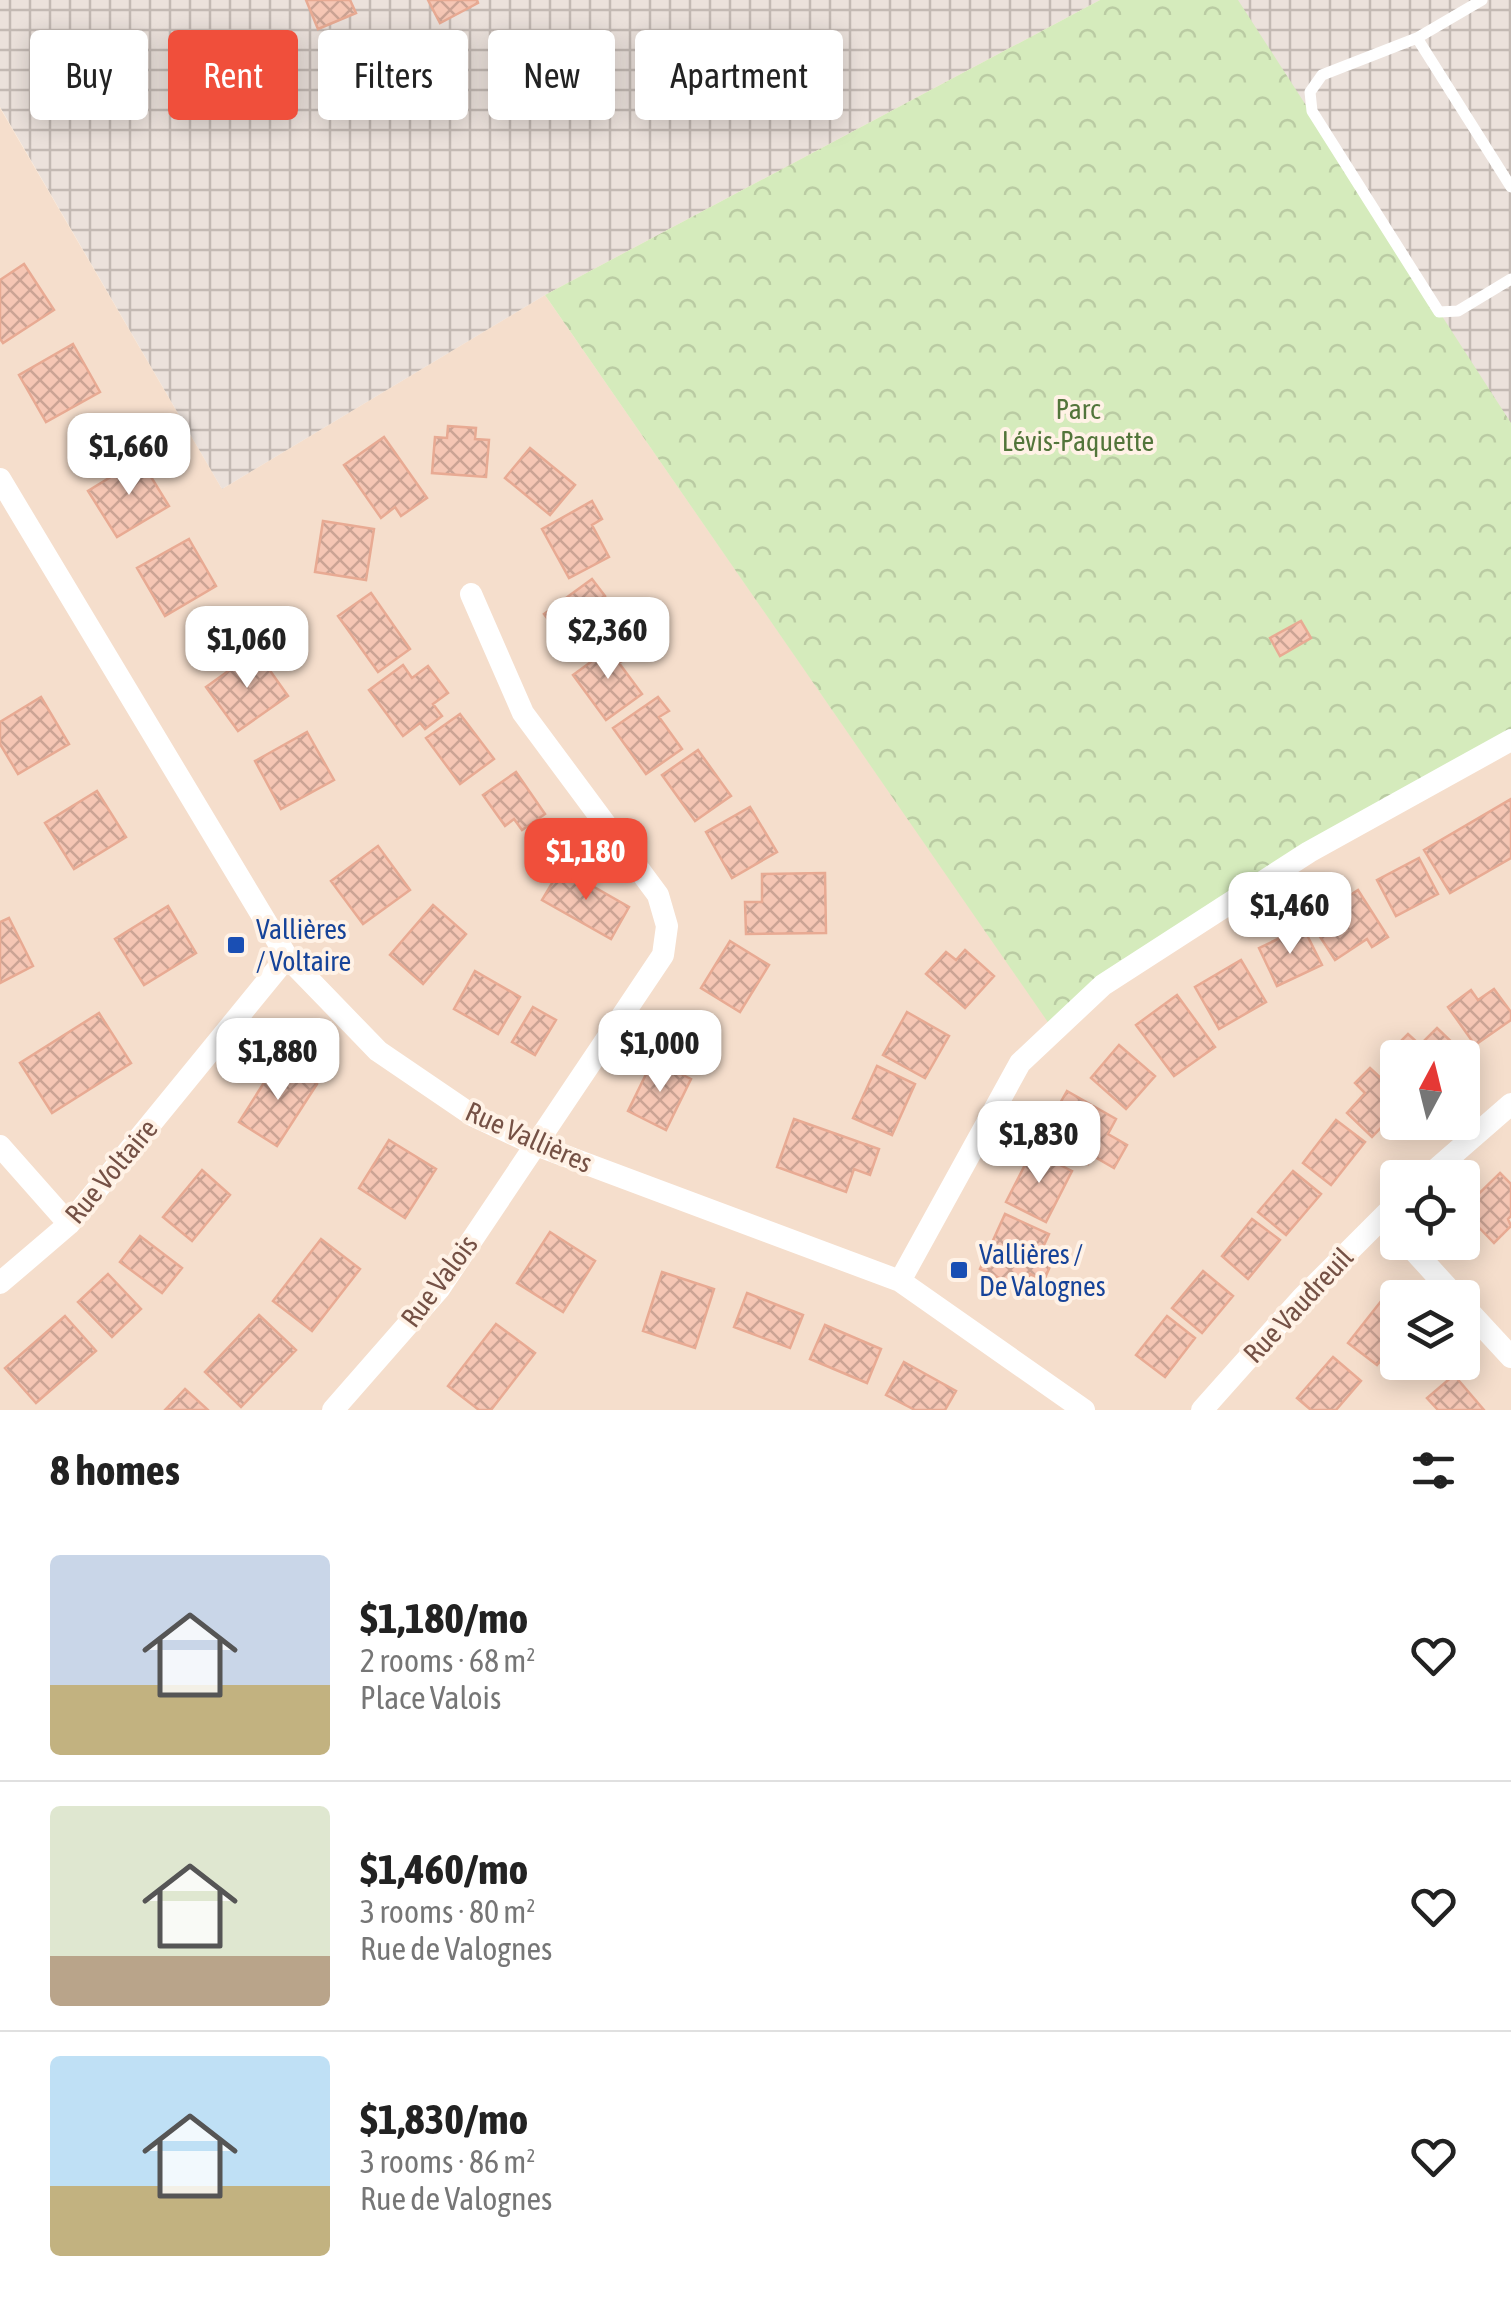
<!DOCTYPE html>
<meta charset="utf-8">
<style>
body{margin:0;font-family:"Asap Condensed",sans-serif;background:#f2f2f2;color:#222;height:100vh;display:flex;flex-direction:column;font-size:38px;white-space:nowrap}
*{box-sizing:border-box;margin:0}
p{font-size:32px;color:#767676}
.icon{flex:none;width:55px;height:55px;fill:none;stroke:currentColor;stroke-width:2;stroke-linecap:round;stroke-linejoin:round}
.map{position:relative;height:1410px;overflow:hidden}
.details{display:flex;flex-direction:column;background:#fff;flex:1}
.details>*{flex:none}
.banner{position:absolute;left:30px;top:30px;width:1000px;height:90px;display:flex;gap:20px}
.needle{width:65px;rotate:7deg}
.buttons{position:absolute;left:1380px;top:1040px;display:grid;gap:20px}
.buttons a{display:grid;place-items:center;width:100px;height:100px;border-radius:10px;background:#fff;box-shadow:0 5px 25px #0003;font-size:50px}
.price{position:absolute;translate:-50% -85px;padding:0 22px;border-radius:20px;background:#fff;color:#222;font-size:32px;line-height:65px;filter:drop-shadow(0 2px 5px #0008)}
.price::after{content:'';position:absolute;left:50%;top:60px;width:30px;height:22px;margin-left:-15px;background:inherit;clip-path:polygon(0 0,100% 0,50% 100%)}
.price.on{background:#f04f3b;color:#fff}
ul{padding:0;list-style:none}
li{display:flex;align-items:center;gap:30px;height:250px;padding:0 50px}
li+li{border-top:2px solid #e0e0e0}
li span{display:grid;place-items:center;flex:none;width:280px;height:200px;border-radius:10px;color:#555}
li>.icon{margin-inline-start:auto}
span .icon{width:120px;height:120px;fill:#fffc;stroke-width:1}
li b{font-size:42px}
h2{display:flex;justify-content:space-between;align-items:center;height:120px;padding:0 50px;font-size:42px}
.pill{padding:0 35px;border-radius:10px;background:#fff;box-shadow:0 5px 25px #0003;font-size:35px;line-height:90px}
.pill.on{background:#f04f3b;color:#fff}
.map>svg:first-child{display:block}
.residential{fill:#f5decc;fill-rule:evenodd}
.industrial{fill:url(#industrial-grid)}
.park{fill:url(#park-crowns)}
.building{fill:url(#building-cross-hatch);stroke:#e8aa93;stroke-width:2.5}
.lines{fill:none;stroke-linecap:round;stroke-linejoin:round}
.lane{stroke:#fff;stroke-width:11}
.street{stroke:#fff;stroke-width:22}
.transit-dot{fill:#1a4fb4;stroke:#fff2e6;stroke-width:4}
.labels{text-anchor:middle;stroke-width:8;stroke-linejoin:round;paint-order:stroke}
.park-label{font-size:28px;fill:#52753a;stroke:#fff2e6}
.transit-label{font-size:28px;fill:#164399;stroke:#fff2e6;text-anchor:start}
.street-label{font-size:28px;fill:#755145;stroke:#fff2e6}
</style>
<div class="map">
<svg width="1511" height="1410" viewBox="0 0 1511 1410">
<defs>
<pattern id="industrial-grid" width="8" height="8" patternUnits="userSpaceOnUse" patternTransform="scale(2.5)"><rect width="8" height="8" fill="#ebe1db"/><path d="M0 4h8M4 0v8" fill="none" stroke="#c3b9b3"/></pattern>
<pattern id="park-crowns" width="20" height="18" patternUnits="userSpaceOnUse" patternTransform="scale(2.5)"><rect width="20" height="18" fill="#d5ebbc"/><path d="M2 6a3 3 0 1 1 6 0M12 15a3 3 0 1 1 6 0" fill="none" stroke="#bacba3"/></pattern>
<pattern id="building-cross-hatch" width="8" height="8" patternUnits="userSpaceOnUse" patternTransform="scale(2.5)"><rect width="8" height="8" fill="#f5c6b4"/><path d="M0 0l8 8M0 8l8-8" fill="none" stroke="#cba394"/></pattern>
</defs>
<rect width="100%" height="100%" fill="#feeede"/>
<path class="residential" d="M0 108 222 489 545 295 1054 1030 1103 985 1511 743V1410H0ZM1398 1058H1462V1122H1398ZM1398 1178H1462V1242H1398ZM1398 1298H1462V1362H1398Z"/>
<path class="industrial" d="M0 0H1100L545 295 222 489 0 107Z
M1236 0H1511V441Z"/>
<path class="park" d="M1100 0H1238L1511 423V743L1103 985 1054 1031 545 295Z"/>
<path class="building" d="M306 0H350L356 13 318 29Z
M428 0H477L478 3 440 23Z
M24 264 54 310 3 343 0 339V280Z
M73 344 100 392 46 422 19 375Z
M448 426 476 428 475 439 489 440 486 477 432 473 435 437 447 438Z
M384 437 427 498 401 516 395 507 381 518 344 465Z
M530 448 575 485 550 515 505 478Z
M140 459 169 506 117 537 88 491Z
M592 501 602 519 592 525 609 557 569 578 542 529Z
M323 521 374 529 366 580 315 572Z
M189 539 216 586 165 616 137 568Z
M592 579 605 596 597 602 618 630 578 659 544 614Z
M371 593 410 649 378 672 338 616Z
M1301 621 1311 638 1280 656 1270 638Z
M618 642 628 657 619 663 642 694 606 720 573 675Z
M256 651 288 696 238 731 206 687Z
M403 665 412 678 428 666 448 693 433 704 442 716 425 729 420 723 403 736 369 690Z
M41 697 69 744 18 774 0 744V722Z
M658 697 669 711 659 717 682 749 646 774 613 728Z
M460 714 494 759 460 784 426 738Z
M307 732 334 780 281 809 255 761Z
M698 750 731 796 695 821 662 775Z
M516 772 545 814 522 830 514 819 505 826 483 795Z
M97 791 126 837 74 869 45 823Z
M1511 799V858L1450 893 1424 850Z
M750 807 777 852 732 878 706 832Z
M378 846 410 890 363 924 331 881Z
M1419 858 1438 894 1396 916 1377 880Z
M561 868 629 907 611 939 542 900Z
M825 873 826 933 746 934 745 902H762V874Z
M1358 890 1388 937 1372 947 1367 939 1335 960 1310 921Z
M433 905 466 934 423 984 390 955Z
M168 906 196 953 144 985 115 939Z
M9 918 33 966 0 983V922Z
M1303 927 1322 965 1277 986 1259 948Z
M730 941 769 965 740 1012 701 988Z
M965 950 994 976 965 1008 926 974 946 952 956 960Z
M1241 960 1266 1002 1219 1029 1195 987Z
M475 971 520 997 498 1034 454 1009Z
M1494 989 1511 1012V1020L1475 1045 1448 1007 1471 990 1478 1000Z
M1177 995 1215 1047 1174 1076 1136 1025Z
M533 1007 556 1020 535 1055 512 1042Z
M907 1012 949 1036 925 1078 883 1055Z
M99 1013 131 1063 52 1113 20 1063Z
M682 1015 717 1032 701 1065 666 1048Z
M1437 1028 1462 1052 1456 1058H1398L1391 1051 1408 1034 1420 1045Z
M1119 1045 1155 1076 1126 1109 1091 1078Z
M279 1059 317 1084 277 1146 239 1122Z
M653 1060 691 1079 666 1130 628 1111Z
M877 1066 915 1084 892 1135 853 1118Z
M1370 1068 1398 1094V1110L1372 1137 1347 1113 1365 1093 1355 1083Z
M1067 1091 1116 1119 1108 1134 1127 1145 1114 1168 1093 1156 1088 1164 1041 1137Z
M794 1119 879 1149 870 1175 854 1169 846 1192 777 1167Z
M1336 1120 1365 1142 1331 1185 1303 1163Z
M389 1140 436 1169 405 1218 359 1188Z
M1032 1151 1072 1171 1046 1222 1006 1202Z
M202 1170 230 1195 192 1241 163 1217Z
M1293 1171 1321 1194 1286 1235 1258 1212Z
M1500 1173 1511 1184V1216L1508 1219 1511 1226 1494 1243 1462 1210Z
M1005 1214 1049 1234 1039 1256 1052 1262 1044 1280 1030 1274 1023 1289 980 1269Z
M1252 1219 1280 1240 1248 1279 1222 1256Z
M550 1232 595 1261 563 1312 517 1283Z
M140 1236 182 1268 162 1293 120 1262Z
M321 1239 360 1269 312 1331 273 1301Z
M1203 1271 1233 1296 1202 1333 1172 1308Z
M662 1272 714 1289 695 1348 643 1331Z
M108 1274 141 1309 112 1337 78 1302Z
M747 1293 803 1315 790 1348 734 1327Z
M1382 1300 1398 1312V1339L1377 1365 1348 1343Z
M259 1315 296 1350 241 1407 205 1372Z
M65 1316 96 1351 36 1403 5 1368Z
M1167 1316 1195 1338 1165 1377 1136 1355Z
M496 1324 535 1353 491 1410H479L448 1386Z
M825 1325 881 1349 867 1383 810 1359Z
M1333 1357 1361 1381 1336 1410H1311L1297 1398Z
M904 1362 956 1391 945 1410H915L886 1395Z
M1454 1375 1484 1410H1438L1427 1398Z
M185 1389 208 1410H165Z"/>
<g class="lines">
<path class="lane" d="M1482 0 1417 38 1511 187
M1417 38 1322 75 1310 92 1312 111 1439 312 1458 311 1511 279"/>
<path class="street" d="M0 479 287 957 378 1051 472 1115 536 1145 900 1281 1084 1410
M0 1146 69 1224
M1426 1178 1511 1104
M1406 1242 1457 1298
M900 1281 1020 1063 1103 985 1309 852 1511 740
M0 1283 69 1224 287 957
M1462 1304 1511 1357
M333 1410 439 1289 663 955 667 926 658 895 523 713 471 594
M1202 1410 1302 1298 1398 1202"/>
</g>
<g class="transit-dot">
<rect x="226" y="935" width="20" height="20" rx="5"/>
<rect x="949" y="1260" width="20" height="20" rx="5"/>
</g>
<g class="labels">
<g class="park-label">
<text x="1078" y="419">Parc<tspan x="1078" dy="32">Lévis-Paquette</tspan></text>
</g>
<g class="transit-label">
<text x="256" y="939">Vallières<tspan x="256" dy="32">/ Voltaire</tspan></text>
<text x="979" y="1264">Vallières /<tspan x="979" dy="32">De Valognes</tspan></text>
</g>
<g class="street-label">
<text transform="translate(529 1137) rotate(24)" y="10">Rue Vallières</text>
<text transform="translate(111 1171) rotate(-50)" y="10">Rue Voltaire</text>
<text transform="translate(439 1281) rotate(-53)" y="10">Rue Valois</text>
<text transform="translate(1298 1305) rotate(-47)" y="10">Rue Vaudreuil</text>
</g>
</g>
</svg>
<div class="buttons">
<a><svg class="needle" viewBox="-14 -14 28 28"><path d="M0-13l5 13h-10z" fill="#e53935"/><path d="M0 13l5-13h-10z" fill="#767676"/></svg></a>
<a><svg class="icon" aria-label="locate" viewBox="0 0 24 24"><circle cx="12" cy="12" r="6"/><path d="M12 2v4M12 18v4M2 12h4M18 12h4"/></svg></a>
<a><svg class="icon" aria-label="layers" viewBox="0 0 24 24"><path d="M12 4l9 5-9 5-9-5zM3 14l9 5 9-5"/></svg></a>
</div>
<b class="price" style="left:129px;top:498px">$1,660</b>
<b class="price" style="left:608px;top:682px">$2,360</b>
<b class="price" style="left:247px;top:691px">$1,060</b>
<b class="price on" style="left:586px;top:903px">$1,180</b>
<b class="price" style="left:1290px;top:957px">$1,460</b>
<b class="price" style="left:660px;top:1095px">$1,000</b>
<b class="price" style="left:278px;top:1103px">$1,880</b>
<b class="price" style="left:1039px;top:1186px">$1,830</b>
<div class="banner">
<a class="pill">Buy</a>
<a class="pill on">Rent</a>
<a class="pill">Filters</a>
<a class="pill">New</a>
<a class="pill">Apartment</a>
</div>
</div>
<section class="details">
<h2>8 homes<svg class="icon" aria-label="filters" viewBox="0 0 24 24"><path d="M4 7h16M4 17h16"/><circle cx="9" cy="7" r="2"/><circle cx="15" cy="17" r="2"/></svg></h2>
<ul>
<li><span style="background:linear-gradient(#c9d6e8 65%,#c2b280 0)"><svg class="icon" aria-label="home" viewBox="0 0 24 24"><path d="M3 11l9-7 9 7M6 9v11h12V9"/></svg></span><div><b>$1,180/mo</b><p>2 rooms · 68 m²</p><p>Place Valois</p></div><svg class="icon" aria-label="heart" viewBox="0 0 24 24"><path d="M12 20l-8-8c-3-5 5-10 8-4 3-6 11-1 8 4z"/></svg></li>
<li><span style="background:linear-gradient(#dfe7d0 75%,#b9a48a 0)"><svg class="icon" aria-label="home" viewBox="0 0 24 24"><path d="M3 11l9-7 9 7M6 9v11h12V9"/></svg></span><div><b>$1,460/mo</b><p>3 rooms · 80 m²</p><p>Rue de Valognes</p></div><svg class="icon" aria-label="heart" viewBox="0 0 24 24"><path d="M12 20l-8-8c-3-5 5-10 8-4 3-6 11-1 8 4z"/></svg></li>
<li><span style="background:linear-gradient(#bfe0f5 65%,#c2b280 0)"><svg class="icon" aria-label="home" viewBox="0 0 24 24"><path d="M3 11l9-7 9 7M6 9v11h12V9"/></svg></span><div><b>$1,830/mo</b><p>3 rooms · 86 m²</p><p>Rue de Valognes</p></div><svg class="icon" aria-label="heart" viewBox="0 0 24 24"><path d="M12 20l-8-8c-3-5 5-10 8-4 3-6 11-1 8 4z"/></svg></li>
</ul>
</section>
